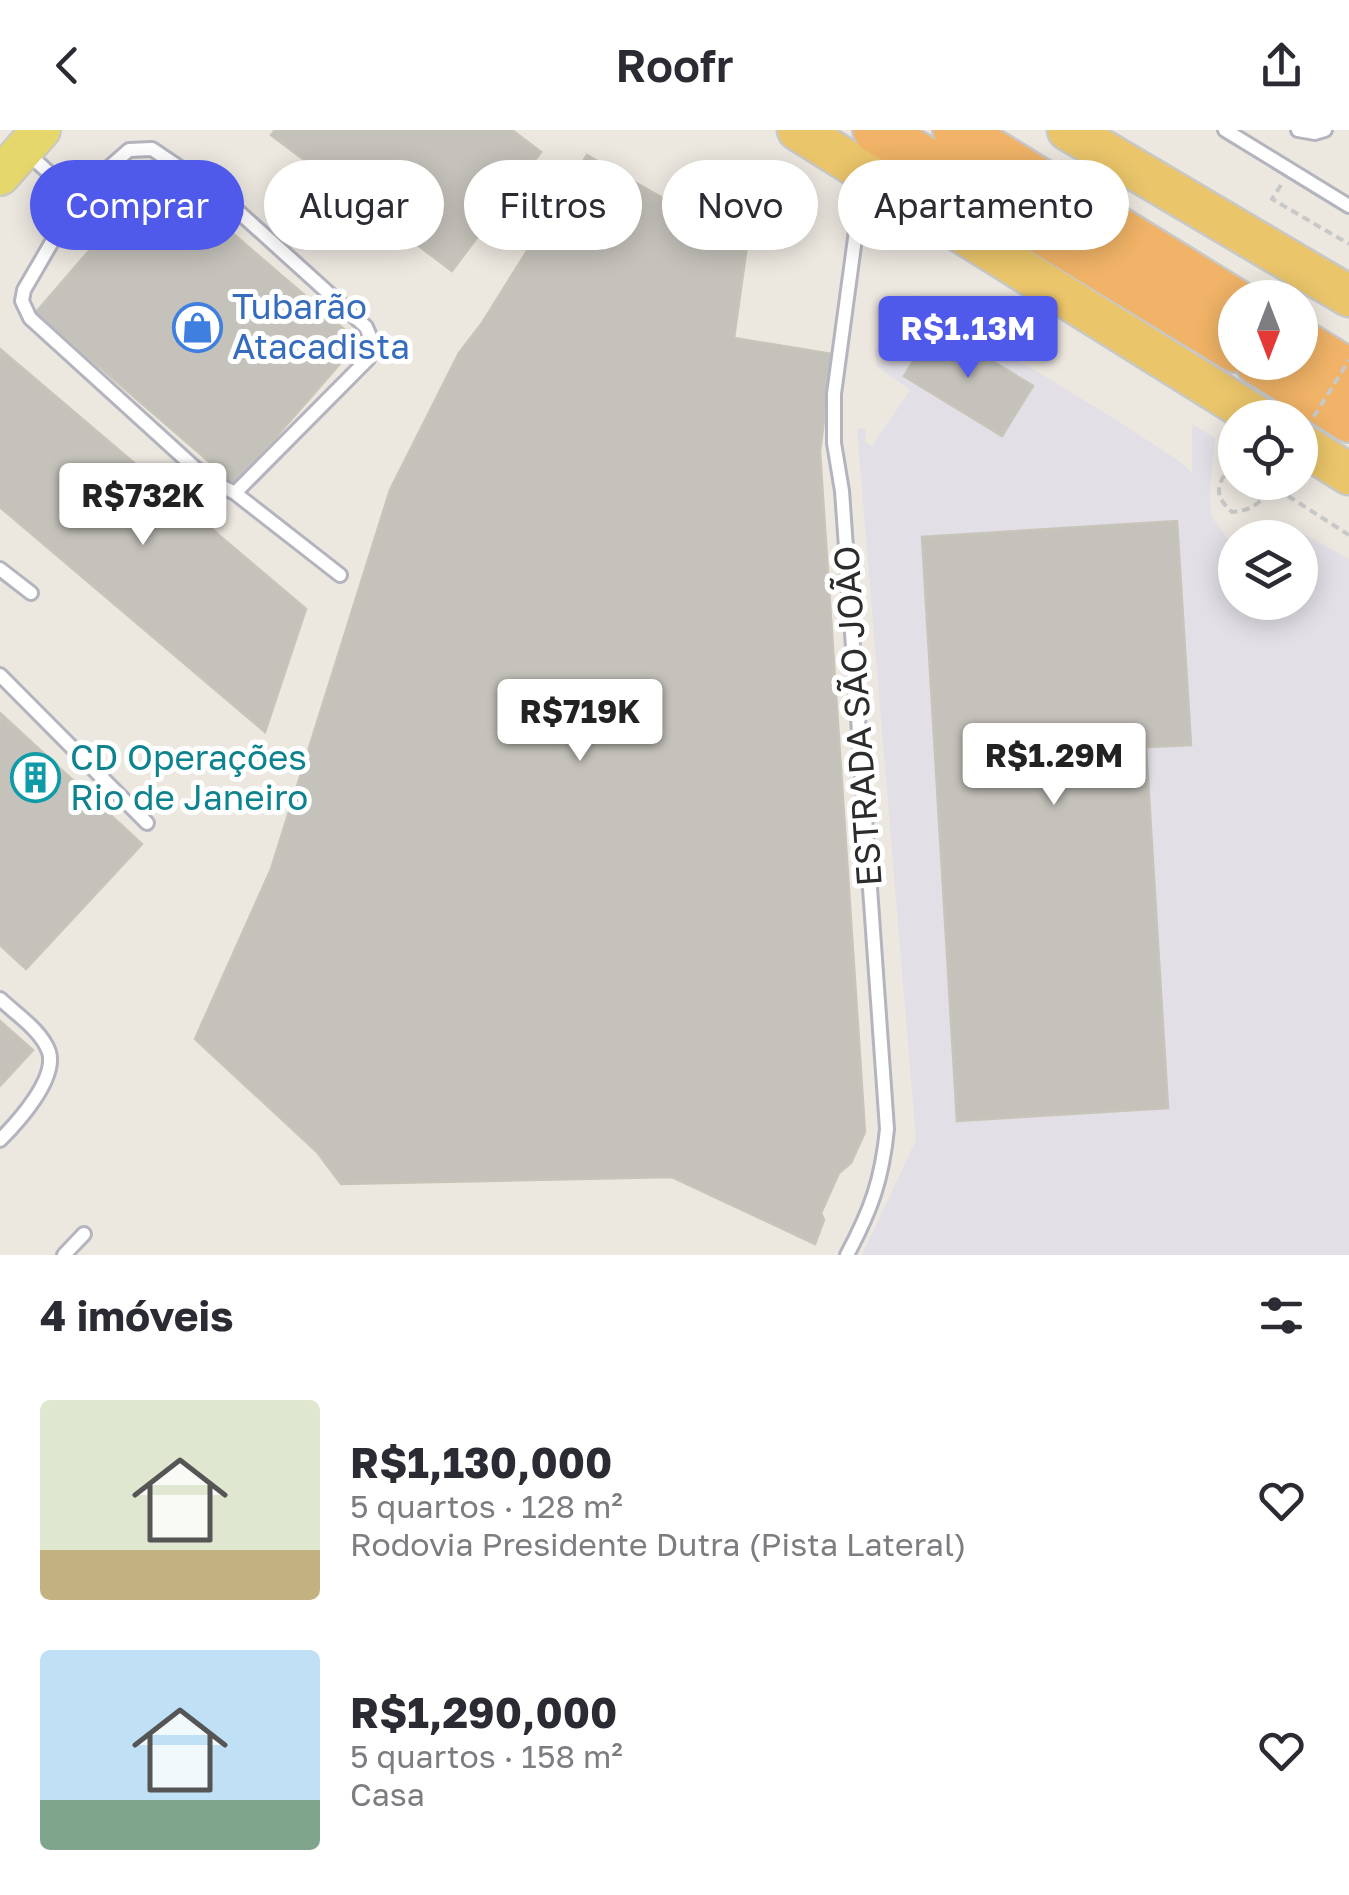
<!DOCTYPE html>
<html lang="pt">
<meta charset="utf-8">
<style>
body{margin:0;font-family:"Golos Text",sans-serif;background:#f7f7f7;color:#2b2b33;height:100vh;display:flex;flex-direction:column;font-size:38px;white-space:nowrap}
*{box-sizing:border-box;margin:0}
p{font-size:32px;color:#7c7c81}
.icon{flex:none;width:55px;height:55px;fill:none;stroke:currentColor;stroke-width:2;stroke-linecap:round;stroke-linejoin:round}
.map{position:relative;height:1125px;overflow:hidden}
.side{display:flex;flex-direction:column;background:#fff;flex:1}
.side>*{flex:none}
.hud{position:absolute;left:30px;top:30px;width:1290px;height:90px;display:flex;gap:20px}
.needle{width:65px;rotate:180deg}
.buttons{position:absolute;left:1218px;top:150px;display:grid;gap:20px}
.buttons a{display:grid;place-items:center;width:100px;height:100px;border-radius:50%;background:#fff;box-shadow:0 5px 25px #0003;font-size:50px}
.price{position:absolute;translate:-50% -85px;padding:0 22px;border-radius:10px;background:#fff;color:#222;font-size:32px;line-height:65px;filter:drop-shadow(0 2px 5px #0008)}
.price::after{content:'';position:absolute;left:50%;top:60px;width:30px;height:22px;margin-left:-15px;background:inherit;clip-path:polygon(0 0,100% 0,50% 100%)}
.price.selected{background:#4f59ea;color:#fff}
ul{padding:0;list-style:none}
li{display:flex;align-items:center;gap:30px;height:250px;padding:0 40px}
li span{display:grid;place-items:center;flex:none;width:280px;height:200px;border-radius:10px;color:#555}
li>.icon{margin-inline-start:auto}
span .icon{width:120px;height:120px;fill:#fffc;stroke-width:1}
li b{font-size:42px}
h2{display:flex;justify-content:space-between;align-items:center;height:120px;padding:0 40px;font-size:42px}
.pill{padding:0 35px;border-radius:45px;background:#fff;box-shadow:0 5px 25px #0003;font-size:35px;line-height:90px}
.pill.selected{background:#4f59ea;color:#fff}
header{display:flex;justify-content:space-between;align-items:center;height:130px;padding:0 40px;background:#fff;font-size:45px;font-weight:600}
.map>svg:first-child{display:block}
.industrial{fill:#e2dfe6}
.building{fill:#c5c2bb;stroke:#c8c4b9;stroke-width:2.5}
.lines{fill:none;stroke-linecap:round;stroke-linejoin:round}
.service-casing{stroke:#b3b4be;stroke-width:18}
.primary-casing{stroke:#c8c8c8;stroke-width:42}
.trunk-casing{stroke:#c8c8c8;stroke-width:45}
.motorway-casing{stroke:#c8c8c8;stroke-width:50}
.path{stroke:#c8c8c8;stroke-width:4;stroke-dasharray:8 5;stroke-linecap:butt}
.service{stroke:#fff;stroke-width:12}
.primary{stroke:#e5d76c;stroke-width:38}
.trunk{stroke:#eac56a;stroke-width:40}
.motorway{stroke:#f0b367;stroke-width:45}
.path-bridge{stroke:#c8c8c8;stroke-width:4;stroke-dasharray:8 5;stroke-linecap:butt}
.labels{text-anchor:middle;stroke-width:10;stroke-linejoin:round;paint-order:stroke}
.shop-label{font-size:35px;fill:#366cbe;stroke:#fff;text-anchor:start}
.street-label{font-size:35px;fill:#2c2c2c;stroke:#fff}
.culture-label{font-size:35px;fill:#0d838f;stroke:#fff;text-anchor:start}
</style>
<header><svg class="icon" aria-label="back" viewBox="0 0 24 24"><path d="M15 5l-7 7 7 7"/></svg>Roofr<svg class="icon" aria-label="share" viewBox="0 0 24 24"><path d="M12 15V3M7 8l5-5 5 5M5 13v7h14v-7"/></svg></header>
<div class="map">
<svg width="1349" height="1125" viewBox="0 0 1349 1125">
<rect width="100%" height="100%" fill="#ece8e0"/>
<path class="industrial" d="M913 165 1121 293 1182 333 1192 344V294L1215 308 1210 364 1211 385 1228 410 1235 411V472H1300V408L1272 407 1288 395 1349 429V1125H862L916 1010 857 299 866 298 865 312 872 316 910 260 877 236 875 222 888 185Z"/>
<path class="building" d="M275 0H512L541 22 452 141 271 5Z
M587 25 747 116 734 208 832 224 820 322 865 1002 851 1033 839 1043 821 1083 824 1090 815 1114 672 1047 341 1054 317 1022 195 909 271 739 390 360 459 223 482 193Z
M159 40 359 212 235 354 36 182Z
M935 196 1033 256 1002 306 904 246Z
M0 219 306 479 265 602 0 377Z
M1177 391 1191 615 1146 617 1168 978 957 991 922 407Z
M0 583 142 714 26 839 0 815Z
M0 891 33 920 0 956Z"/>
<g class="lines">
<defs>
<path id="service" d="M1225 0 1349 76
M1298 0 1315 3 1325 0
M25 21 77 68
M235 363 206 348 30 188 22 171 24 160 81 62 129 20 152 19 220 65 366 197 372 211 368 229 235 363 340 445
M0 439 31 463
M0 545 147 693
M0 869C16 884 42 901 49 922 57 949 18 992 0 1010
M64 1125 84 1104
M847 1125C871 1080 882 1050 887 999L842 361 834 313V264L863 49"/>
<path id="primary" d="M0 46 41 0"/>
<path id="trunk" d="M798 0 1259 288
M1068 0 1349 166
M1300 313 1349 344"/>
<path id="motorway" d="M876 0 1235 219
M956 0 1235 172
M1300 212 1349 242
M1258 232 1349 289"/>
</defs>
<use href="#service" class="service-casing"/>
<use href="#primary" class="primary-casing"/>
<use href="#trunk" class="trunk-casing"/>
<use href="#motorway" class="motorway-casing"/>
<path class="path" d="M1281 55 1272 69 1349 114
M1235 340 1226 342C1215 360 1217 368 1232 382 1249 381 1259 375 1268 361
M1266 352 1349 405"/>
<use href="#service" class="service"/>
<use href="#primary" class="primary"/>
<use href="#trunk" class="trunk"/>
<use href="#motorway" class="motorway"/>
<path class="path-bridge" d="M1300 309 1349 230
M1268 361 1273 352"/>
</g>
<defs>
<symbol id="shop-ring" viewBox="-11 -11 22 22"><circle r="9.5" fill="#fff" stroke="#3f7fe0" stroke-width="1.5"/><path d="M-5-2.5h2.3a2.7 3.5 0 0 1 5.4 0H5L5.5 6h-11ZM-1.5-2.5h3a1.5 2.3 0 0 0-3 0Z" fill="#3f7fe0"/></symbol>
<symbol id="building-ring" viewBox="-11 -11 22 22"><circle r="9.5" fill="#fff" stroke="#0f9aa8" stroke-width="1.5"/><path d="M-4-6H4V6H1V3H-1V6H-4ZM-2.5-4.3h1.7v1.8h-1.7ZM.8-4.3h1.7v1.8H.8ZM-2.5-1h1.7V.8h-1.7ZM.8-1h1.7V.8H.8Z" fill="#0f9aa8"/></symbol>
</defs>
<g fill-rule="evenodd">
<use href="#shop-ring" x="170" y="170" width="55" height="55"/>
<use href="#building-ring" x="8" y="620" width="55" height="55"/>
</g>
<g class="labels">
<g class="shop-label">
<text x="232" y="189">Tubarão<tspan x="232" dy="40">Atacadista</tspan></text>
</g>
<g class="street-label">
<text transform="translate(858 586) rotate(-94)" y="12">ESTRADA SÃO JOÃO</text>
</g>
<g class="culture-label">
<text x="70" y="640">CD Operações<tspan x="70" dy="40">Rio de Janeiro</tspan></text>
</g>
</g>
</svg>
<div class="buttons">
<a><svg class="needle" viewBox="-14 -14 28 28"><path d="M0-13l5 13h-10z" fill="#e53935"/><path d="M0 13l5-13h-10z" fill="#7c7c81"/></svg></a>
<a><svg class="icon" aria-label="locate" viewBox="0 0 24 24"><circle cx="12" cy="12" r="6"/><path d="M12 2v4M12 18v4M2 12h4M18 12h4"/></svg></a>
<a><svg class="icon" aria-label="layers" viewBox="0 0 24 24"><path d="M12 4l9 5-9 5-9-5zM3 14l9 5 9-5"/></svg></a>
</div>
<b class="price selected" style="left:968px;top:251px">R$1.13M</b>
<b class="price" style="left:143px;top:418px">R$732K</b>
<b class="price" style="left:580px;top:634px">R$719K</b>
<b class="price" style="left:1054px;top:678px">R$1.29M</b>
<div class="hud">
<a class="pill selected">Comprar</a>
<a class="pill">Alugar</a>
<a class="pill">Filtros</a>
<a class="pill">Novo</a>
<a class="pill">Apartamento</a>
</div>
</div>
<section class="side">
<h2>4 imóveis<svg class="icon" aria-label="filters" viewBox="0 0 24 24"><path d="M4 7h16M4 17h16"/><circle cx="9" cy="7" r="2"/><circle cx="15" cy="17" r="2"/></svg></h2>
<ul>
<li><span style="background:linear-gradient(#dfe7d0 75%,#c2b280 0)"><svg class="icon" aria-label="home" viewBox="0 0 24 24"><path d="M3 11l9-7 9 7M6 9v11h12V9"/></svg></span><div><b>R$1,130,000</b><p>5 quartos · 128 m²</p><p>Rodovia Presidente Dutra (Pista Lateral)</p></div><svg class="icon" aria-label="heart" viewBox="0 0 24 24"><path d="M12 20l-8-8c-3-5 5-10 8-4 3-6 11-1 8 4z"/></svg></li>
<li><span style="background:linear-gradient(#bfe0f5 75%,#7fa58c 0)"><svg class="icon" aria-label="home" viewBox="0 0 24 24"><path d="M3 11l9-7 9 7M6 9v11h12V9"/></svg></span><div><b>R$1,290,000</b><p>5 quartos · 158 m²</p><p>Casa</p></div><svg class="icon" aria-label="heart" viewBox="0 0 24 24"><path d="M12 20l-8-8c-3-5 5-10 8-4 3-6 11-1 8 4z"/></svg></li>
</ul>
</section>
